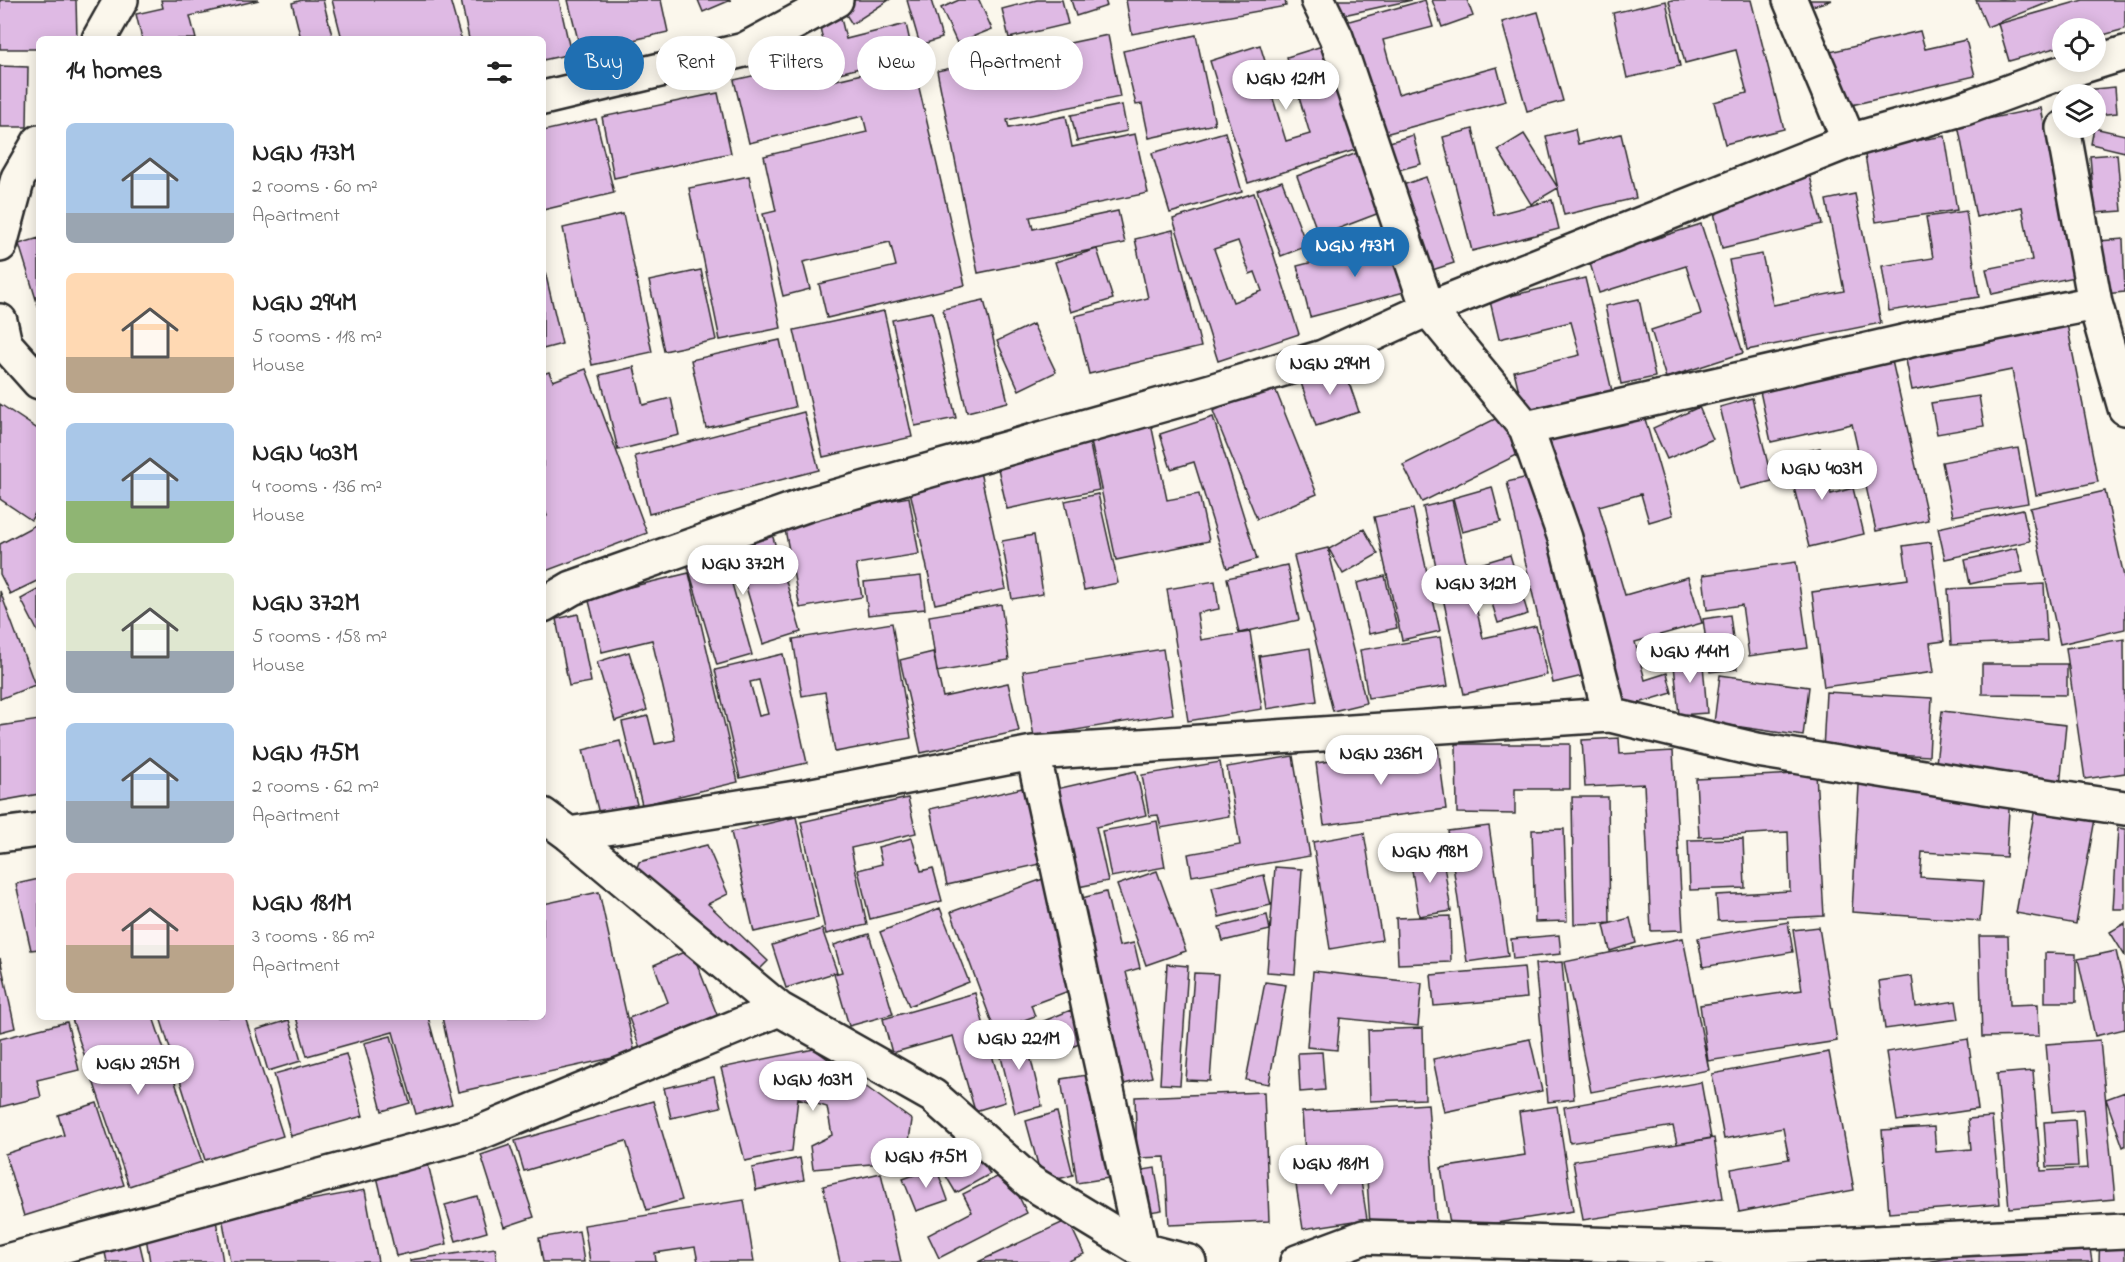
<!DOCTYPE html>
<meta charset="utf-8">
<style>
body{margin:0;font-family:"Indie Flower",sans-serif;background:#f6f6f6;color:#222;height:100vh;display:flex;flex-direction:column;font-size:22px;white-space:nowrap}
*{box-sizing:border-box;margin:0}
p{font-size:20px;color:#767676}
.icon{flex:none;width:33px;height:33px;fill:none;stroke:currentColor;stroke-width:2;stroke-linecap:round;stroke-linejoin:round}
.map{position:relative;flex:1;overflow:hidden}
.side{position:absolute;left:36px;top:36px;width:510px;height:984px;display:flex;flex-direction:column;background:#fff;border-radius:9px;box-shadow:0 3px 15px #0003}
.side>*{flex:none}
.banner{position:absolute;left:564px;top:36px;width:570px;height:54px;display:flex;gap:12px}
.tools{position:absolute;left:2052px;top:18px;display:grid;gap:12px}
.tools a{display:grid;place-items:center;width:54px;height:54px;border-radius:50%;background:#fff;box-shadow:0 3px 15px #0003;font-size:30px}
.price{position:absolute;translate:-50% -51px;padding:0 14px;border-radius:21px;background:#fff;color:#222;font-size:20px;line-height:39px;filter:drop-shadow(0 2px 3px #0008)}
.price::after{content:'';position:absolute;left:50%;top:36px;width:18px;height:14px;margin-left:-9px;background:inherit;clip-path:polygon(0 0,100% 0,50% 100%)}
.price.current{background:#1f6fb2;color:#fff}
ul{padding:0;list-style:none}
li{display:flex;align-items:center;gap:18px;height:150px;padding:0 30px}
li span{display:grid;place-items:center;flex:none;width:168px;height:120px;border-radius:9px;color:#555}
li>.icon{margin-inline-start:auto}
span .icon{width:72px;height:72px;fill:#fffc;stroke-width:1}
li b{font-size:26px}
h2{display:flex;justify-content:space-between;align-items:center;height:72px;padding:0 30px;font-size:26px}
.chip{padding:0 21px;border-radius:27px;background:#fff;box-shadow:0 3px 15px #0003;font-size:21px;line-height:54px}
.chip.current{background:#1f6fb2;color:#fff}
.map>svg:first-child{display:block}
.building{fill:#dfbae4;stroke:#2b2b2b;stroke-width:1.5;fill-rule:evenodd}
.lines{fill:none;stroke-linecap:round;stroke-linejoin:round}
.minor-casing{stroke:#2b2b2b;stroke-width:38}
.minor{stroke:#fbf7ec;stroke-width:33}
</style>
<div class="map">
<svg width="2125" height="1262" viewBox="0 0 2125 1262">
<rect width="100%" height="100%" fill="#fbf7ec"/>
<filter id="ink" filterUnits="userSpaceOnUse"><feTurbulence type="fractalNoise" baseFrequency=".0167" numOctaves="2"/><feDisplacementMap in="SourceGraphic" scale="12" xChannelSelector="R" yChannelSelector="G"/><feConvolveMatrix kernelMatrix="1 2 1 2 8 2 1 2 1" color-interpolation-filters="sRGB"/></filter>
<g filter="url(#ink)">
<path class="building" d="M0 0H76L77 39H39V49H0Z
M161 0H259L190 16 196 39H142L136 14 163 8Z
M302 0H323L333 39H301L292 3Z
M332 0H450L461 39H342Z
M461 0H559L571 54 543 60V39H469Z
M568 0H661L668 32 581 52Z
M698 0H731L703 12Z
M844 0H889L852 24 839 4Z
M907 0H931L942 38 920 45Z
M959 0H979L992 29 957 43 941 8Z
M1037 0H1062L1068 24 1009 38 1002 9Z
M1071 0H1105L1107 6 1076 16Z
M1126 0H1285L1286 6 1132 34Z
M1331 0H1412L1334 17Z
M1425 0 1433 27 1383 40 1398 94 1497 67 1506 101 1374 137 1342 23Z
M1432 0H1467L1473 16 1442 27Z
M1672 0H1751L1784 129 1725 144 1714 102 1747 93 1736 50 1685 63 1669 1Z
M1810 0H1832L1812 6Z
M1976 0H2055L1987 27Z
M2083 0H2125V29L2096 37V28H2062V46L2009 61 1998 24Z
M1666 1 1680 66 1627 78 1613 13Z
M1538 12 1563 101 1527 111 1502 22Z
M840 14 846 39 906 24 913 55 831 75 818 19Z
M1920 31 1925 49 1966 40 1975 76 1843 107 1830 52Z
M1108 35 1120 97 1007 120 1009 128 1066 116 1072 147 1135 134 1148 193 1030 217 1033 229 1118 211 1125 243 978 273 937 71Z
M1196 35 1215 124 1149 138 1142 104 1136 105 1123 51Z
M1332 43 1365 147 1248 183 1210 61 1260 45 1273 87 1270 89 1286 141 1310 134 1287 57Z
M814 62 819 84 913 62 965 285 827 318 819 284 896 266 890 242 803 262 810 289 783 296 763 214 776 211 764 156 867 132 863 116 749 143 734 80Z
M0 66 28 67 27 127H0Z
M2115 87 2117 113 2096 115V94H2085L2084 90Z
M718 93 731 153 614 178 602 117Z
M1122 105 1127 131 1077 141 1071 115Z
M2041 108 2075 277 1992 294 1986 269 2032 260 2022 207 1976 217 1958 125Z
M596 119 614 193 543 210V131Z
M2094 128 2125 135V152L2091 144Z
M1473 129 1494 215 1552 200 1559 229 1472 251 1443 137Z
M1575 129 1578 144 1621 134 1636 198 1564 215 1546 136Z
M1225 132 1242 192 1170 213 1152 153Z
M1524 134 1558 188 1531 204 1498 150Z
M1413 135 1421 164 1391 172 1383 144Z
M1945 136 1957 210 1876 222 1864 149Z
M1365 150 1387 210 1319 236 1297 176Z
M2117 154 2122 211 2095 213 2090 156Z
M749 176 781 328 720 340 689 188Z
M1810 176 1822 224 1722 248 1711 199Z
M1426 177 1454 263 1423 273 1394 188Z
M1282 181 1307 246 1281 256 1257 190Z
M1254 193 1299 334 1218 361 1173 219ZM1238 241 1250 274 1255 272 1262 291 1233 302 1214 249Z
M1855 194 1881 323 1747 350 1729 260 1762 254 1773 305 1844 291 1826 200Z
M1966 211 1979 297 1889 311 1882 266 1933 258 1926 217Z
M623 214 652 352 592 365 563 228Z
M1701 224 1743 353 1666 378 1651 330 1701 314 1686 266 1599 293 1589 260Z
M1173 230 1201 347 1089 374 1075 316 1148 298 1135 239Z
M39 238V309L19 244Z
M2123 239 2125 292 2104 294 2099 241Z
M1400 240 1412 290 1310 317 1297 266Z
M1097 249 1113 299 1071 312 1055 262Z
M543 263 562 344 543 349Z
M701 270 716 340 664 351 649 281Z
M1585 278 1612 391 1524 412 1514 371 1580 355 1571 322 1499 339 1490 301Z
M1639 299 1655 377 1621 384 1605 306Z
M984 300 1008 402 967 412 943 309Z
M884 311 912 437 823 457 794 330Z
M932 312 956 418 915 426 892 320Z
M1033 324 1056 372 1019 390 997 341Z
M2067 324 2098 482 2036 495 2012 370 1912 390 1905 355Z
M780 340 795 407 706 428 691 360Z
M1890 352 1928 520 1876 531 1852 424 1771 442 1758 382Z
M1343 365 1359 412 1316 426 1300 380Z
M634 367 643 405 671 398 679 435 618 450 600 375Z
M586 369 647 533 543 572V518L547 516 543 505V374L549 372 553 381Z
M1274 386 1317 494 1257 519 1213 411Z
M1979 396 1984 426 1937 434 1931 403Z
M1752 398 1772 481 1740 489 1720 407Z
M0 404 39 430V507L31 520 0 499Z
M1699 407 1713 439 1667 459 1653 428Z
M804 412 819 470 649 514 635 456Z
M1643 412 1673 515 1649 522 1641 494 1599 506 1625 595 1688 577 1702 623 1635 642 1645 680 1667 673 1672 693 1622 708 1545 440Z
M1501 416 1519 454 1422 502 1403 465Z
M1213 417 1257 559 1227 568 1194 462 1171 469 1160 434Z
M1150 419 1167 500 1199 494 1209 541 1116 560 1089 432Z
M1088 435 1099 490 1007 509 995 455Z
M1820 448 1831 494 1853 488 1864 534 1809 547 1786 456Z
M2018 448 2028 503 1953 516 1942 462Z
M979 467 1006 589 935 604 908 482Z
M1540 474 1587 675 1553 683 1507 482Z
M1492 487 1501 522 1462 532 1453 498Z
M2105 491 2125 581V629L2060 644 2030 508Z
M1098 494 1118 583 1084 590 1065 501Z
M909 497 919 554 856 564 862 597 800 608 783 519Z
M1452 500 1483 638 1536 626 1547 675 1464 694 1423 507Z
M1413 509 1440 631 1402 640 1374 517Z
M2023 509 2030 541 1945 559 1938 528Z
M39 523V580L10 594 0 574V544Z
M1364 529 1378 554 1343 574 1329 549Z
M772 534 801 632 763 644 743 577 731 580 752 655 717 665 686 560Z
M1034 535 1043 594 1012 599 1002 541Z
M1931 542 1944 641 1930 643 1934 672 1824 687 1812 592 1908 579 1903 546Z
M1328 548 1366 703 1333 711 1294 556Z
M2017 548 2023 572 1970 584 1965 560Z
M1510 555 1528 614 1498 623 1480 564Z
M1796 562 1808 648 1749 656 1742 605 1707 610 1703 575Z
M1287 565 1299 620 1239 633 1227 578Z
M689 573 738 782 642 805 622 722 648 716 655 744 675 740 652 640 602 652 588 597Z
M921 576 925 609 868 615 864 582Z
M1385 576 1397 628 1369 634 1357 583Z
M1215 581 1219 609 1197 613 1201 640 1250 632 1262 709 1188 721 1167 589Z
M2044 584 2047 641 1951 645 1948 589Z
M39 589V634L21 599Z
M0 591 35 685 0 699Z
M1001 604 1009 660 937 672 929 616Z
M578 614 591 682 569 686 556 619Z
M1730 615 1737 669 1710 672 1703 619Z
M892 623 911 738 835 752 825 692 802 696 793 639Z
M1440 637 1448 686 1368 698 1360 650Z
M2124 639 2125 773 2085 779 2066 648Z
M1310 648 1317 701 1267 709 1259 656Z
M1163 649 1173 714 1034 737 1023 671Z
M629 652 647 710 615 721 597 662Z
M933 652 943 697 1008 683 1019 731 921 753 900 660Z
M1702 652 1707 713 1679 715 1673 655Z
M783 654 807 763 740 778 715 670ZM759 680 768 714 759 716 750 682Z
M1982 664H2067V695L1982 694Z
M1720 675 1809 687 1803 736 1714 723Z
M1826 692 1932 698 1929 756 1823 750Z
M1942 711 2066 725 2060 786 1935 772Z
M39 720V794L0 801V726Z
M1619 738 1620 754 1673 751 1683 930 1651 931 1644 784 1585 787 1582 740Z
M620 741 638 808 600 818 583 750Z
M1456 744H1570V789H1515V814L1457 813Z
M1438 747 1446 809 1324 825 1316 763Z
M1293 756 1310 856 1192 876 1188 854 1240 845 1227 767Z
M1220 762 1229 816 1161 828 1158 815 1149 816 1142 775Z
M1136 771 1146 815 1096 827 1108 881 1073 888 1052 790Z
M1816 773 1824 916 1718 921 1716 895 1790 891 1788 832 1699 837 1696 779Z
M1859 785 2010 795 2006 857 1922 852 1920 877 1983 881 1980 921 1852 912Z
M1027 787 1045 863 947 885 930 809Z
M1572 797H1608L1610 923 1574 924Z
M908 798 916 833 851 848 867 925 826 934 801 822Z
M2035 808 2095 819 2076 924 2016 913Z
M796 817 818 918 754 932 731 832Z
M1157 821 1165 867 1111 877 1102 831Z
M1489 826 1508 956 1467 962 1448 831Z
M2118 828 2125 829V909H2113Z
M1564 829 1567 921 1535 922 1532 830Z
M1364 833 1382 940 1330 949 1313 842Z
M912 838 921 871 933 868 942 901 870 919 858 870 882 864 878 847Z
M1743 839 1745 888 1690 890 1688 840Z
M707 845 728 894 708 904 768 961 753 976 634 876 639 862Z
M1442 852 1451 911 1419 916 1410 857Z
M1275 867 1302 869 1295 974 1267 972Z
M1157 871 1186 951 1146 965 1117 885Z
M1264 875 1271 905 1219 917 1212 887Z
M39 879V949L31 950 16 884Z
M1043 879 1082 986 1031 1005 1035 1016 995 1031 951 912Z
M599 892 635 1053 458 1092 442 1017H543V904Z
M1106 892 1119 946 1134 943 1140 968 1126 972 1152 1077 1116 1086 1070 901Z
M940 908 969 982 909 1006 880 932Z
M1267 915 1270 930 1223 941 1219 927Z
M1450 916 1451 962 1398 964 1396 918Z
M1630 918 1636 943 1610 951 1604 925Z
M1788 922 1793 952 1703 967 1698 938Z
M2125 923V956L2110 932Z
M1819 927 1837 1041 1708 1061 1700 1005 1802 990 1793 930Z
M822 929 837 972 786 988 772 945Z
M869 934 893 1014 849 1026 834 974 842 972 834 945Z
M1559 935 1561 954 1513 959 1511 939Z
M1979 936H2008L2010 1005 2038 1004 2039 1036 1982 1037Z
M1683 938 1709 1070 1591 1092 1564 962Z
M691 949 718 1017 640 1048 629 1018 668 1002 654 965Z
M2116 951 2125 990V1029L2095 1036 2078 959Z
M2045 953 2076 954V1002H2045Z
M0 958 15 1028 0 1032Z
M1562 962 1574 1099 1548 1102 1535 964Z
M1167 964 1188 966 1180 1085 1160 1084Z
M1524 967 1527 998 1434 1006 1431 975Z
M1313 971 1422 983 1418 1026 1340 1018 1337 1050 1307 1047Z
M1194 973 1218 974 1210 1081 1186 1080Z
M1912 976 1916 1007 1956 1001 1959 1019 1885 1029 1879 981Z
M1265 982 1286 985 1269 1084 1246 1080Z
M975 993 1005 1102 975 1111 953 1036 892 1053 883 1019Z
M1071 1010 1084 1042 1052 1055 1039 1023Z
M79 1017H153L202 1162 129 1186 72 1019Z
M160 1017H245L283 1136 205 1160Z
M296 1017H428L452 1104 416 1114 393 1032 307 1056Z
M289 1020 301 1061 268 1071 256 1030Z
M67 1022 79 1070 37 1080 41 1097 0 1107V1039Z
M1423 1028 1425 1099 1370 1101 1368 1030Z
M1024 1030 1042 1106 1015 1113 996 1037Z
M391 1036 410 1103 382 1111 364 1043Z
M1530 1039 1542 1091 1444 1112 1433 1059Z
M1968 1039 1978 1109 1897 1121 1886 1052Z
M2100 1040 2115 1199 2009 1208 1997 1074 2033 1071 2041 1171 2088 1168 2083 1109 2052 1112 2046 1044Z
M814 1049 912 1120 906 1161 813 1169 810 1146 832 1135 827 1107 798 1098 792 1151 745 1161 721 1068Z
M1322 1052 1325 1090 1300 1092 1298 1053Z
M1829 1052 1854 1190 1739 1212 1731 1169 1789 1159 1783 1128 1724 1139 1712 1074Z
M346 1054 363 1116 291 1136 274 1074Z
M1100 1073 1115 1177 1077 1183 1061 1079Z
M714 1077 721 1107 671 1118 664 1088Z
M1701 1082 1711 1138 1677 1144 1673 1126 1570 1143 1564 1107Z
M1264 1092 1269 1221 1169 1225 1165 1157 1137 1158 1135 1097Z
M2125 1092V1146L2123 1147 2106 1099Z
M653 1101 682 1200 647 1210 626 1141 524 1171 515 1141Z
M97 1103 124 1185 24 1216 5 1154 64 1135 58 1115Z
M1428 1104 1436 1221 1370 1225 1365 1149 1305 1153 1302 1112Z
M1557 1106 1573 1211 1451 1230 1441 1168 1525 1155 1519 1112Z
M1057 1112 1073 1175 1043 1183 1026 1121Z
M1992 1117 2000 1204 1889 1213 1882 1130 1934 1127 1936 1152 1971 1149 1968 1119Z
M2075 1120 2078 1166 2047 1167 2044 1122Z
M1714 1138 1723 1198 1583 1220 1573 1161Z
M510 1145 534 1217 504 1227 481 1155Z
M973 1147 990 1174 956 1193 940 1166Z
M425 1151 447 1244 396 1256 374 1164Z
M800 1158 804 1180 756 1190 752 1168Z
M1358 1162 1367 1219 1303 1229 1294 1172Z
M936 1167 948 1200 916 1211 903 1179Z
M1155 1168 1162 1210 1138 1214 1131 1172Z
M1007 1172 1027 1213 939 1258 928 1235 972 1212 963 1194Z
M881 1173 901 1262H840L823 1186Z
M365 1190 378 1262H230L222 1216Z
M477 1196 487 1232 456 1241 445 1205Z
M744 1200 754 1262H698L695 1247 655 1253 656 1262H590L584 1225Z
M215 1214 223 1262H150L144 1225Z
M1068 1220 1084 1254 1067 1262H978Z
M579 1231 584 1262H543L539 1238Z
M2100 1234 2125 1235V1262H2099Z
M2088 1236 2092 1262H1926Z
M139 1241 144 1262H107L104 1248Z
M495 1248 497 1262H410V1260Z"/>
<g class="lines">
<defs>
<path id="minor" d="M1318 0 1336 37 1428 309 1526 428 1565 538 1610 715
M1790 0 1849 141
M99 39 121 0
M543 98 744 50 836 0
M2063 128 2095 303 2125 408
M0 245 18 178 39 142
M0 321 5 344 39 382
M1526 428 1920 338 2095 303
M543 605 572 588 806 505 1211 391 1323 357 1428 309 1849 141 1965 108 2054 75 2125 53
M1033 753 1142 1250
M543 815 569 834 779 1009 933 1096 1030 1182 1142 1250 1189 1262
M569 834 802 797 1033 753 1610 715 1757 750 1985 787 2125 808
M0 835 39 830
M3 1262 479 1133 779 1009
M1297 1262 1364 1237 1748 1249 2125 1231"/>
</defs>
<use href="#minor" class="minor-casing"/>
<use href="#minor" class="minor"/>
</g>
</g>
</svg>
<div class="tools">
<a><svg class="icon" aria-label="locate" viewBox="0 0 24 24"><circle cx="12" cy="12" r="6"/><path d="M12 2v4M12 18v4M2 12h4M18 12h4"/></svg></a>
<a><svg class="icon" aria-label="layers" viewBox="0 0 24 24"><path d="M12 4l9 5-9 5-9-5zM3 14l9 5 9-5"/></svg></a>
</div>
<b class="price" style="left:1286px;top:111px">NGN 121M</b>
<b class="price current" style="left:1355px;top:278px">NGN 173M</b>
<b class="price" style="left:1330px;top:396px">NGN 294M</b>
<b class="price" style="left:1822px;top:501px">NGN 403M</b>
<b class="price" style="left:743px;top:596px">NGN 372M</b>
<b class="price" style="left:1476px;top:616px">NGN 312M</b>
<b class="price" style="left:1690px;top:684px">NGN 144M</b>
<b class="price" style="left:1381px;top:786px">NGN 236M</b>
<b class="price" style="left:1430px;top:884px">NGN 198M</b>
<b class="price" style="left:1019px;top:1071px">NGN 221M</b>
<b class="price" style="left:138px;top:1096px">NGN 295M</b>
<b class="price" style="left:813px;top:1112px">NGN 103M</b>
<b class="price" style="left:926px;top:1189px">NGN 175M</b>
<b class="price" style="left:1331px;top:1196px">NGN 181M</b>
<div class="banner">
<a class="chip current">Buy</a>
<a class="chip">Rent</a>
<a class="chip">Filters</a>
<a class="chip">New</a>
<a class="chip">Apartment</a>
</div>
<section class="side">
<h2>14 homes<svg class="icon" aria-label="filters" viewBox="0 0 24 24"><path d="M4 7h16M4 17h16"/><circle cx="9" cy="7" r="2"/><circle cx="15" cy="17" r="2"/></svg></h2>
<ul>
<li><span style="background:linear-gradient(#a9c7e8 75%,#9aa5b1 0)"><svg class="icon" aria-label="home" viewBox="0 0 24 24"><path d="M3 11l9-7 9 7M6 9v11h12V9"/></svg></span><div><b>NGN 173M</b><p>2 rooms · 60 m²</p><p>Apartment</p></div></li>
<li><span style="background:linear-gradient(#ffd9b3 70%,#b9a48a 0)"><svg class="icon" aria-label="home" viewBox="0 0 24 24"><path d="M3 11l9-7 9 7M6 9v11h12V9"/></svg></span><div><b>NGN 294M</b><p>5 rooms · 118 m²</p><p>House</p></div></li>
<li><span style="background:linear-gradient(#a9c7e8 65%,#8fb573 0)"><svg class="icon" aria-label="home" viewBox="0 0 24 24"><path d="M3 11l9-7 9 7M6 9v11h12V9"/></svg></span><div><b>NGN 403M</b><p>4 rooms · 136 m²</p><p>House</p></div></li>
<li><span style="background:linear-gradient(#dfe7d0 65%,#9aa5b1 0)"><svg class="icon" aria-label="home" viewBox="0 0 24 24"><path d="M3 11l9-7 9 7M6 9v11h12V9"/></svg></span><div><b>NGN 372M</b><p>5 rooms · 158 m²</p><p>House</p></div></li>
<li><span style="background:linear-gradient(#a9c7e8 65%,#9aa5b1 0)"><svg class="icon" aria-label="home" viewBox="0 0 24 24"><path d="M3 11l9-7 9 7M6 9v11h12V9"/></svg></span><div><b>NGN 175M</b><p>2 rooms · 62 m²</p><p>Apartment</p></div></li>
<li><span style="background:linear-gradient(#f6c9c9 60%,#b9a48a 0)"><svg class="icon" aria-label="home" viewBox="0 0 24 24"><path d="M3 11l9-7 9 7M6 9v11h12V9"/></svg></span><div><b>NGN 181M</b><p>3 rooms · 86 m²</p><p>Apartment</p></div></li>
</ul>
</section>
</div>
